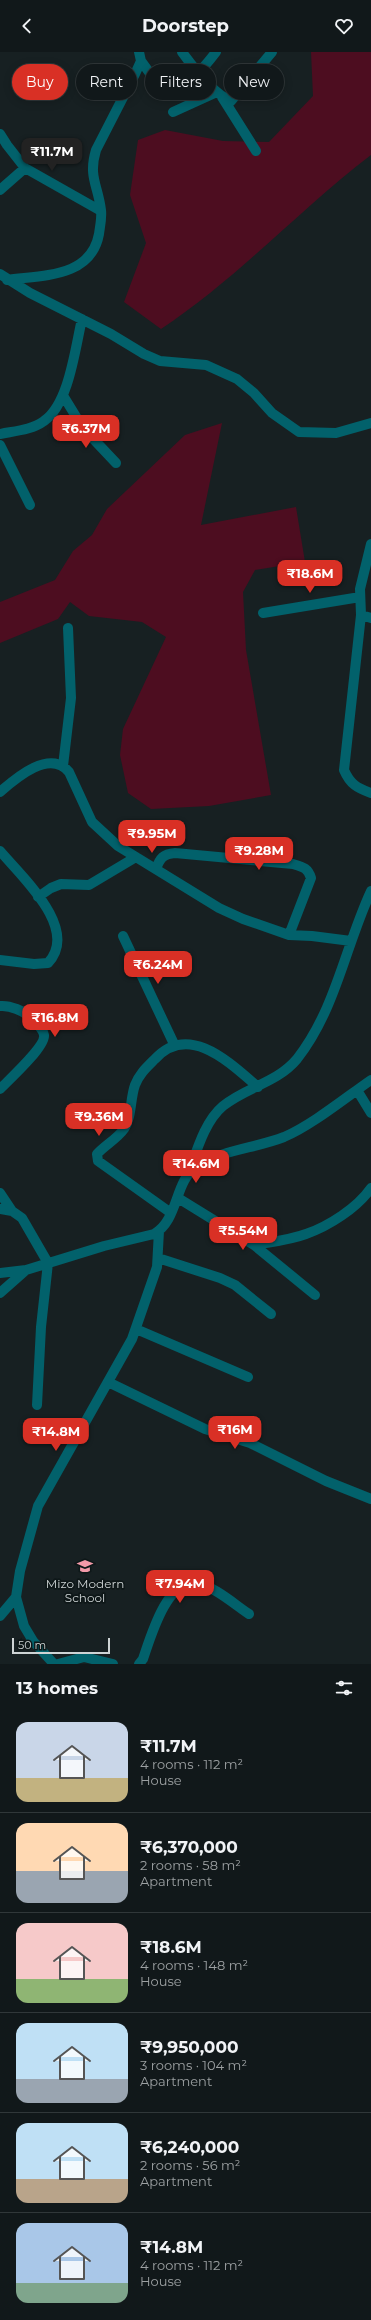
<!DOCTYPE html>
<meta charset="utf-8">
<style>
body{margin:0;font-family:Montserrat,sans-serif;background:#1e2527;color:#f1f3f6;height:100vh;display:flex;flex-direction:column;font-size:15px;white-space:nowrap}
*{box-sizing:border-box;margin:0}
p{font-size:13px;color:#9ca0a2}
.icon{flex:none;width:22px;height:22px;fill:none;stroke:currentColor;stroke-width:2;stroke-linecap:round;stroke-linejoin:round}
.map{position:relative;height:1612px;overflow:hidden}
.details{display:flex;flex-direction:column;background:#11181a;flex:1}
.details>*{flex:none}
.top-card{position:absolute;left:12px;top:12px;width:347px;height:36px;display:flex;gap:8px}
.scale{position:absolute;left:12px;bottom:10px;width:98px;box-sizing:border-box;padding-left:4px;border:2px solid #ced4d5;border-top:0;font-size:11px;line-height:14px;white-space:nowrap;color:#ced4d5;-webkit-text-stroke:3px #0e1718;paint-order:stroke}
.price{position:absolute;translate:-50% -34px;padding:0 9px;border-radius:8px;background:#d93025;color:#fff;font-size:13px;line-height:26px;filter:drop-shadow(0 1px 2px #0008)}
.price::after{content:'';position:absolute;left:50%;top:24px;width:12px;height:9px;margin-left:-6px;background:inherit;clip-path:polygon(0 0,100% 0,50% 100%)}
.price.on{background:#222;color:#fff}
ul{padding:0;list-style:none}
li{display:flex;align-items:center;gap:12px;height:100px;padding:0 16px}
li+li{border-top:1px solid #303739}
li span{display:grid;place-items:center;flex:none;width:112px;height:80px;border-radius:12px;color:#555}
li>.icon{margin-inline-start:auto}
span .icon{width:48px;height:48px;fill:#fffc;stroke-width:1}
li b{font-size:17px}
h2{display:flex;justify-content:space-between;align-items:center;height:48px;padding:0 16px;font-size:17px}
.tag{padding:0 14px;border-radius:18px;background:#11181a;box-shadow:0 2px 10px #0003,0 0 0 1px #303739;font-size:14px;line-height:36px}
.tag.on{background:#d93025;color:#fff}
header{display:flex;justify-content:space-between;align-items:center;height:52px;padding:0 16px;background:#11181a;font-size:18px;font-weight:700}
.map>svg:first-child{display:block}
.green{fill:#4d0d20}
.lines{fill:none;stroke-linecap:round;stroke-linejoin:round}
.minor{stroke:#02616b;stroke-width:10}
.labels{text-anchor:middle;stroke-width:3.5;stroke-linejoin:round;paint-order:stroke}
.poi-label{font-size:12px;fill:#ced4d5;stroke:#0e1718}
</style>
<header><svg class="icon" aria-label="back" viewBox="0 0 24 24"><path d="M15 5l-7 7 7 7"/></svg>Doorstep<svg class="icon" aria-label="heart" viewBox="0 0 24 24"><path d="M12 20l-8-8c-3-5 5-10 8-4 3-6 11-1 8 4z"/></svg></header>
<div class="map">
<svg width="371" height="1612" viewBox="0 0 371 1612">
<rect width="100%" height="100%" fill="#172022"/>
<path class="green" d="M311 0H371V103C299 158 237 227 161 277L124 250 146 191 130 143 138 88 165 78 223 89 269 90 313 44Z
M222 371 201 473 296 455 305 510 255 518 243 540 246 598 271 743 209 754 151 757 128 741 120 703 123 677 166 585 142 570 89 564 70 550 58 567 0 591V550L55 528 73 499 92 483 107 457 185 383Z"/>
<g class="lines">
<path class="minor" d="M182 0C193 15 213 42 231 49L272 0
M141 9 157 31 168 37C190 33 203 17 216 0
M222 45 256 99
M173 60 217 40
M0 82 7 93 25 116 101 159
M0 138 25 116
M0 222 30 241 111 282 144 302 160 309 206 313 237 327 254 341 272 361 299 380 336 381 371 371
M7 228C42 223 91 226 99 182 100 174 102 166 101 158 98 133 88 125 96 98L135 22 141 9 139 0
M64 345 83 376 116 411
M0 382C15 379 32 378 44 369 69 352 75 297 82 267
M0 393 30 453
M371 492 360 537 361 563 344 718C350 732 357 736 371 741
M263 561 360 545
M361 563 371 566
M63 714 71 646 68 576
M0 740C17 725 50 697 69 720L92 770 118 794 219 856 243 867 289 883 312 884 351 889
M0 799C22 825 80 877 48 911L34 912 0 908
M156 817C160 806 163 802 175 801L293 812C303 815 308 816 311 826L289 883
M38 845 51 836 61 832 89 833 136 805
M123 884 174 992
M0 954C10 953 24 959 31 966 36 971 43 976 44 983 46 994 9 1028 0 1037
M357 1038 371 1061
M189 1120C197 1098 205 1069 223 1054 246 1035 277 1031 297 1007 336 957 345 895 371 839
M0 1141 12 1159
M178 1146 254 1193 315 1243
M0 1157 12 1159 22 1166 48 1211 41 1275 37 1353
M171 1161 98 1109 97 1102C105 1093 117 1087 124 1077 132 1065 130 1047 135 1033 139 1022 147 1015 155 1007 189 970 230 1011 258 1035
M254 1193C271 1190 290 1188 306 1182 329 1174 357 1156 371 1136
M158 1206 220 1226 235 1233 271 1262
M0 1221 26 1218 104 1194 154 1182C179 1168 174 1129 197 1114 222 1098 256 1096 284 1085 312 1073 345 1046 371 1028
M0 1241 26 1218
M136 1277 248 1325
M108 1330 205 1377 250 1391 326 1429 371 1447
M0 1564 16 1545
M54 1612 33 1589 24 1574 16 1545 20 1519 38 1454 132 1287 157 1215 159 1179
M58 1612 84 1605 113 1612
M139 1612 143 1607C150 1587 167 1526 196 1531 214 1534 234 1552 249 1562"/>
</g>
<defs>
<symbol id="school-bare" viewBox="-9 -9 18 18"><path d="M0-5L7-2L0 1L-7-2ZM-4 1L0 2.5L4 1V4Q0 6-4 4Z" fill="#f39aa9" stroke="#0e1718" stroke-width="2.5" paint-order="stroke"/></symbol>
</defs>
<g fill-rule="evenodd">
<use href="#school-bare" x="74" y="1503" width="22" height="22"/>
</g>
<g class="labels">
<g class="poi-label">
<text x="85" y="1536">Mizo Modern<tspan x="85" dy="14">School</tspan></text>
</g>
</g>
</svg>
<div class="scale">50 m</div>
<b class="price on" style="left:52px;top:120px">₹11.7M</b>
<b class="price" style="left:86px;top:397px">₹6.37M</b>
<b class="price" style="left:310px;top:542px">₹18.6M</b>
<b class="price" style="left:152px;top:802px">₹9.95M</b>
<b class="price" style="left:259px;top:819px">₹9.28M</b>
<b class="price" style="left:158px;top:933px">₹6.24M</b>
<b class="price" style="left:55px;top:986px">₹16.8M</b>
<b class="price" style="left:99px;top:1085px">₹9.36M</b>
<b class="price" style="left:196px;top:1132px">₹14.6M</b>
<b class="price" style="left:243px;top:1199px">₹5.54M</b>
<b class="price" style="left:235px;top:1398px">₹16M</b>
<b class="price" style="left:56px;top:1400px">₹14.8M</b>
<b class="price" style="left:180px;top:1552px">₹7.94M</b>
<div class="top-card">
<a class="tag on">Buy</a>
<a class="tag">Rent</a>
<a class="tag">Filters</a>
<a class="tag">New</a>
</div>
</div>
<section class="details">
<h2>13 homes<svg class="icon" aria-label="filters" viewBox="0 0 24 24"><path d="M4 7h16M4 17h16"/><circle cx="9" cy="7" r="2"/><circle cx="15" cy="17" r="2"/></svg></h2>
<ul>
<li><span style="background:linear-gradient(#c9d6e8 70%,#c2b280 0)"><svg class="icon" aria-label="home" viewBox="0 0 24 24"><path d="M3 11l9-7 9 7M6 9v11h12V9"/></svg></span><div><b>₹11.7M</b><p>4 rooms · 112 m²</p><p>House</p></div></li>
<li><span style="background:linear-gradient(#ffd9b3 60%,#9aa5b1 0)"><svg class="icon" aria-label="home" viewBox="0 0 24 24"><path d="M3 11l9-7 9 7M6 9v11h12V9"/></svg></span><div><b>₹6,370,000</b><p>2 rooms · 58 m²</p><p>Apartment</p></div></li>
<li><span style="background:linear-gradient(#f6c9c9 70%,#8fb573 0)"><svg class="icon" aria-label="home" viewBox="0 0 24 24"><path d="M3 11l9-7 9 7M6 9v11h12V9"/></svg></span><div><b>₹18.6M</b><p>4 rooms · 148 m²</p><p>House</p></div></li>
<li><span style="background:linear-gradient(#bfe0f5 70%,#9aa5b1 0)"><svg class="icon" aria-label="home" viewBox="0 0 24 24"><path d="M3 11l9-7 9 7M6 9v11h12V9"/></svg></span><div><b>₹9,950,000</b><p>3 rooms · 104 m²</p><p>Apartment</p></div></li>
<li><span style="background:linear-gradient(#bfe0f5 70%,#b9a48a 0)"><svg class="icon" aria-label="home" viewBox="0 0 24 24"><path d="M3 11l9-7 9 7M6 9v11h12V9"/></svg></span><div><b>₹6,240,000</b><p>2 rooms · 56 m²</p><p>Apartment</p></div></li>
<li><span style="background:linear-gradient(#a9c7e8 75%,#7fa58c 0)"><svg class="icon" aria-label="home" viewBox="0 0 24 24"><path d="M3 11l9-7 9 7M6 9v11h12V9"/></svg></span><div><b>₹14.8M</b><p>4 rooms · 112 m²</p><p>House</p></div></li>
</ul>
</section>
